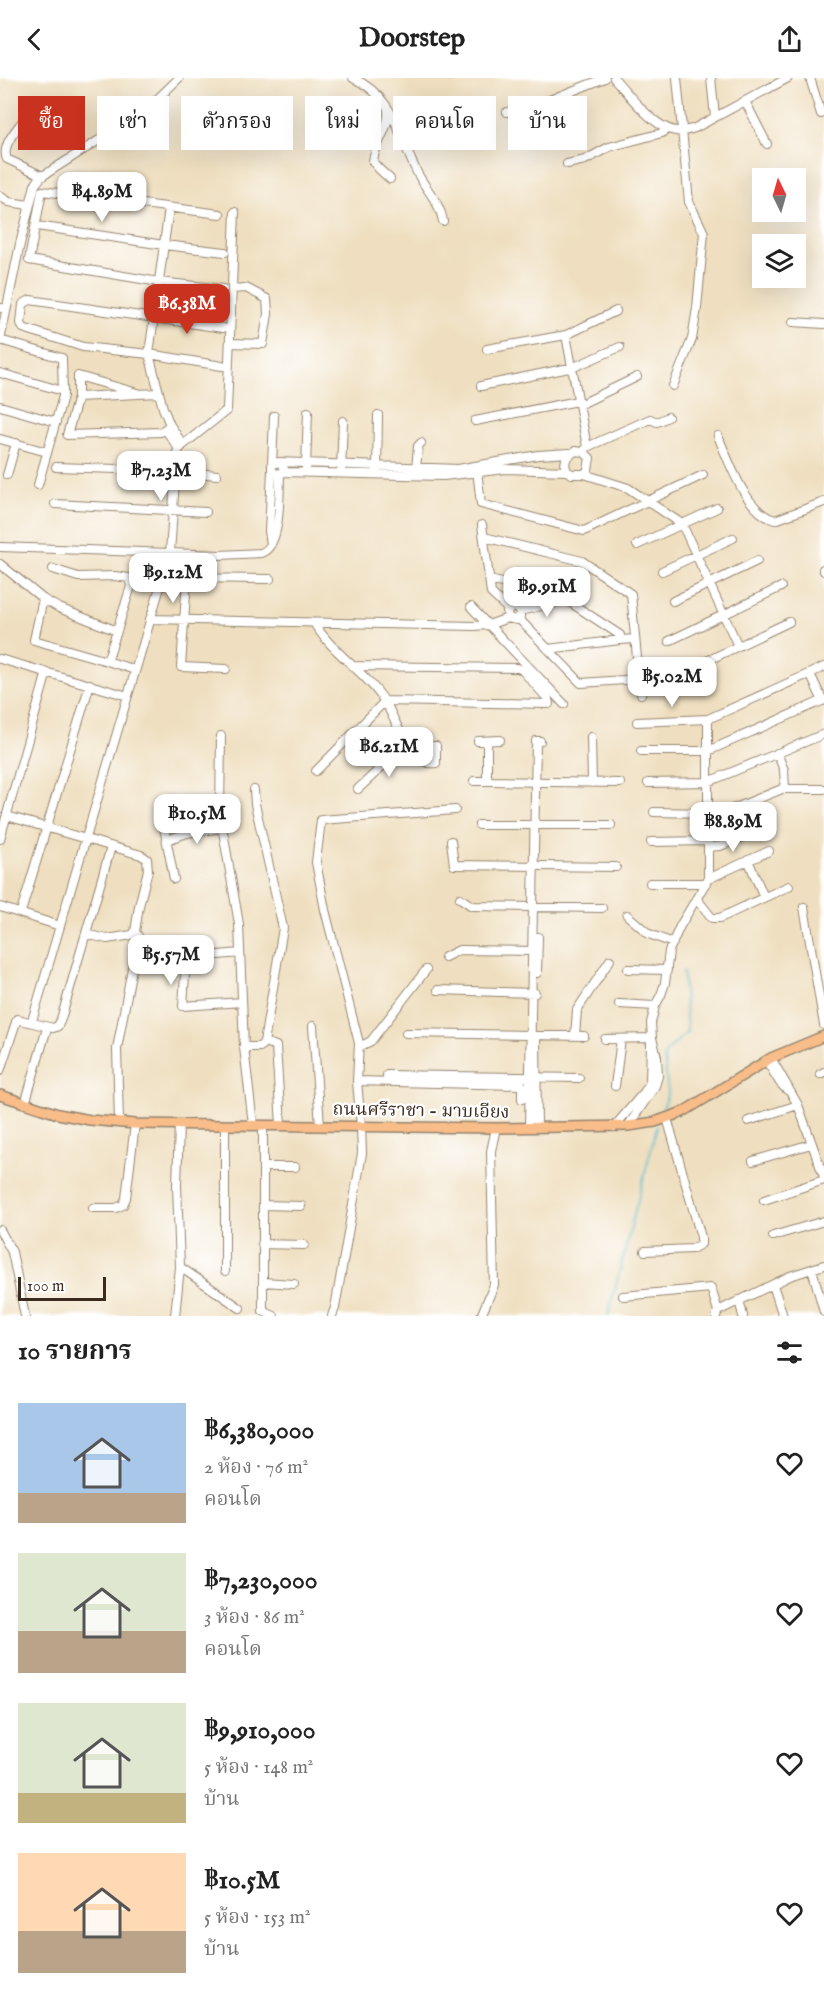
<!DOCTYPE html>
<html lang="th">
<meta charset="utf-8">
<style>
body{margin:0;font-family:"IM FELL English","Noto Serif Thai",serif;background:#f6f6f6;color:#222;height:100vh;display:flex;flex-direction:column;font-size:22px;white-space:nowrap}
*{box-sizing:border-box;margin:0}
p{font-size:20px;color:#767676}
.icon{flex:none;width:33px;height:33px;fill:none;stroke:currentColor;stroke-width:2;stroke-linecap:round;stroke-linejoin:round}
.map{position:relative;height:1238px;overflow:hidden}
.details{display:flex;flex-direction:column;background:#fff;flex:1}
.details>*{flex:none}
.guide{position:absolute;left:18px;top:18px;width:789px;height:54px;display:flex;gap:12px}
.needle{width:39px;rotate:355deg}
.tools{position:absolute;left:752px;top:90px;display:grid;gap:12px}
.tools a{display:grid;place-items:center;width:54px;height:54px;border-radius:0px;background:#fff;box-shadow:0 6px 24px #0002;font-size:30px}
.scale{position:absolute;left:18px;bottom:15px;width:88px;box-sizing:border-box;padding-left:6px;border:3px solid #3b2a1e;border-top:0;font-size:16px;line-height:21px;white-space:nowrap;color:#3b2a1e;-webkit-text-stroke:4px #fff;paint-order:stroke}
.price{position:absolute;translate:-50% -51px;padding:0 14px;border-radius:12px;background:#fff;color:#222;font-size:20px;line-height:39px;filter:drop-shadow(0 2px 3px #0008)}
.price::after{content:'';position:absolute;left:50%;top:36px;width:18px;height:14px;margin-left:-9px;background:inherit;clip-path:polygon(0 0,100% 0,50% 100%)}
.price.current{background:#c8321e;color:#fff}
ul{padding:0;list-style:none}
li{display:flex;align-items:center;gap:18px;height:150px;padding:0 18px}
li span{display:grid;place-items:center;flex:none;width:168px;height:120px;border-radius:0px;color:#555}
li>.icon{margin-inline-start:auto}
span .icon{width:72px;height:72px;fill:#fffc;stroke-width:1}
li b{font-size:26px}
h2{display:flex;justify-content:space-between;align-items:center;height:72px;padding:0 18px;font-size:26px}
.tag{padding:0 21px;border-radius:0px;background:#fff;box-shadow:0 6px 24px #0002;font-size:21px;line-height:54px}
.tag.current{background:#c8321e;color:#fff}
header{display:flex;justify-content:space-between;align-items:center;height:78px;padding:0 18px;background:#fff;font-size:27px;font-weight:700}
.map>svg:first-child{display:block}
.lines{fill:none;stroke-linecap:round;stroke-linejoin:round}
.stream{stroke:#4eb9ca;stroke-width:1.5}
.minor-casing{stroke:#95846f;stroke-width:10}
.major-casing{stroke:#95846f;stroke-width:12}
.minor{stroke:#fff;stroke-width:8}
.major{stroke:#f8bd89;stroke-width:9}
.labels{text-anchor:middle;stroke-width:4.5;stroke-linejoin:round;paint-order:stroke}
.street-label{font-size:18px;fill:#3b2a1e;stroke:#fff}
</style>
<header><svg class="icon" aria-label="back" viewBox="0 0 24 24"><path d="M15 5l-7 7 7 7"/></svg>Doorstep<svg class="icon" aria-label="share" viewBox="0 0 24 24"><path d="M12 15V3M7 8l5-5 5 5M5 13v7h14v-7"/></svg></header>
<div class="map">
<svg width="824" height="1238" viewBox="0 0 824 1238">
<rect width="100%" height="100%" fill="#fff"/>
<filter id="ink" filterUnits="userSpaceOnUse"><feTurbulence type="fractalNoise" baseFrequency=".0167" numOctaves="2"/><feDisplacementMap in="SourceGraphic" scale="12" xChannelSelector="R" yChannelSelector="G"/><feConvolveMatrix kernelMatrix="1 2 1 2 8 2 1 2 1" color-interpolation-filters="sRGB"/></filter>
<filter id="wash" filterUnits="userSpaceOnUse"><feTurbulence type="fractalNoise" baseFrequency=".008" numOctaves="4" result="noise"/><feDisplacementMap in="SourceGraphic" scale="24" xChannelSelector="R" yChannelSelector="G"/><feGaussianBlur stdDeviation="1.35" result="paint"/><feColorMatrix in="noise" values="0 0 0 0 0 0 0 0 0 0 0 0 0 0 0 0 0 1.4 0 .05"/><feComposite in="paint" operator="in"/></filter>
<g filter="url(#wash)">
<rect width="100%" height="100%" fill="#efdfc0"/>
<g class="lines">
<path class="stream" d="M661 1038 668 1014 664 981 666 974 687 954 683 893
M608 1238 657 1048"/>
</g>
</g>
<g filter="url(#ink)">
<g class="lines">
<defs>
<path id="minor" d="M353 0C398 21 398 61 419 98 428 114 440 125 443 143
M614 0C628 16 654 50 676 53 682 54 689 52 695 50L788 0
M711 0 715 39
M810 0 821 36
M745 23 767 66
M388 32C390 52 374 65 373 84L379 91 390 101
M31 33C22 45 0 66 7 81L43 98
M507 34 547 23 605 0
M567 86 585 82 609 69 662 55 668 51
M0 118 9 124 29 127
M169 130 149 276 163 330 170 347 183 367
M235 134 227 332 183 367 177 374 170 475 220 477 261 475C282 468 279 416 280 396
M220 136 42 113 29 182 159 204 223 211
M37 148 164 167 225 174
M0 230H1
M793 244 824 246
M566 257 587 369 584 374
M0 262 62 280 63 318 38 407
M0 263 20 166 35 107 41 99 146 32 179 0
M230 265 263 266 268 236 267 221 246 210 232 211
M487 271 566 257 616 233
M222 288 149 276 83 269 23 250 21 245 23 226 30 222 223 250
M0 295 63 313
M481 308 574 289 620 269
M673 308 692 261 697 230 704 155 689 124 677 0
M141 316 78 298V319L158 315
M78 319 67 357 161 354 170 347
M579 327 637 299
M0 328 56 344
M475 343 578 323
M165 351 179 371
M718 358C729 383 746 435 775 442L824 424
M0 361 47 374
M587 369 650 341 657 344 668 339
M281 385 284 391 280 396 274 395 272 393V387L278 384 458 391 538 377 569 375
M272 387 274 338
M56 389 176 393 217 397
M306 389 308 334
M341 392 343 343
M377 392 378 337
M416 392 418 368 421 365
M477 392 481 426 584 453 703 397
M283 394 443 398 506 391 567 393
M584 396 588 392 590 380 584 374 575 373 566 381 565 387 567 393 572 396H584L628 410 682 446 738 568
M7 397 16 365
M55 426 206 434
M482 447 491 515 509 532
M484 459 582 483 631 516 639 601
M271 466 269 453 272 393
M637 467 717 430
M0 469 170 475 32 943
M0 486 43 521 59 530 117 553 107 583 135 592
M53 491 78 499 115 498 129 500 131 508 117 553
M823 491 824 493
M662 493 733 460
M490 502 565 521 620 557V562L635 561
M43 521 34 562 107 583
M673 523 757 483
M471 529 488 547
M520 533 566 522
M150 541 474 548 488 547 508 540 516 542 520 539V533L516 529 511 530 507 534 508 540
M519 541 581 605 639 601 641 616
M314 545C332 575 366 594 385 624 396 641 410 690 436 685V668H408L402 670 358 711
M489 547 564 626
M669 563 781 509
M548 571 620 562
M0 581 128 618
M226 591 181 589 187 500 270 501
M810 596 823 623
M673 599 789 544
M637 644 708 641 824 589
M221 658 220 736 239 846 244 969 253 1047
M591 659 592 705
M478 663 500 662
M487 663V697L488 701 491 703 620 705
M641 673H708L824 622
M777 675 784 692 785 711
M316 693 385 623 549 626 548 621 522 592 518 590 353 588
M474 703H490
M648 705 708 704 824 656
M654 734 708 735
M7 738 141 777 147 781 148 792 139 828 135 854 138 858 137 863 117 971 119 1044
M162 739 174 801
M708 741 782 711H824
M479 747H611
M0 761 47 594
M167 762 187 755 222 750
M451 763 454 787 616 789
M651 764 708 763
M708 769 720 768 755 754
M748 782 764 819
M708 801 769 773
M650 805H706
M460 820 472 828 602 830
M697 821 712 840H720L789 808
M0 829 60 848
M804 829 824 947
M21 834 90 606
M627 837 649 856 673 865
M86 856 107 861 132 857 135 854
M240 875 186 880 183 928 242 924
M445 879 459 872 535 873
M628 891 667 892
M537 895 538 859
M438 912 535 915
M619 926 655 928
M313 948 320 1048
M406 955 584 958
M536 958 537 1049
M575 958 577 932 610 882
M605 961 652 960
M264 964 276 968 281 1047
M244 969H260L264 964 283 850 255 726 254 712
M359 969 371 963 426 892
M771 980 798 1027 824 1099
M766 982 780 1005 787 1012
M0 993 17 941 53 950 58 948 61 941 111 769
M820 996 824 994
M387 997 579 1000
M357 1003 522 1007V1021
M615 1008 621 961
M25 1026 47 950
M748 1043 798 1027
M225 1047V1193
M263 1047V1233L274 1238
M628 1048 655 1008 658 998 657 979 652 960 651 945 655 928 661 917 665 905 669 873 680 848 708 801V641
M529 1049 536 663H540
M614 1049 645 1013 650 1004 651 965
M753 1083 811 1066
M263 1089H295
M764 1122 824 1102
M263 1127 301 1128
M93 1130H116L123 1127 126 1120 135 1046
M0 1152 12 1174 25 1238
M773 1158 824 1143
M262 1166 304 1167
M645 1173 692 1171 701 1166V1159L667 1040
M180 1189 240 1230
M812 1191 824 1234
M263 1204 294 1206
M773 1207 783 1238
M623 1218 711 1210 718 1233
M739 1222 743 1238
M175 1238 180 1189 177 1108 179 1046
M332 1238 335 1230 362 1075 361 1049 357 1003 359 965 325 832 316 784 321 742 455 732
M481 1238 494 1207 491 1073 496 1050
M716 1238 718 1233 790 1198 824 1187"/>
<path id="major" d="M0 1017 58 1036 90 1042 135 1046 496 1050 628 1048 655 1044 683 1034 771 980 824 958"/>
</defs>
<use href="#minor" class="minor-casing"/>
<use href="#major" class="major-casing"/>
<use href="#minor" class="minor"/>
<use href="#major" class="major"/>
</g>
</g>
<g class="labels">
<g class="street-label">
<text transform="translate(421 1032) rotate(1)" y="6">ถนนศรีราชา - มาบเอียง</text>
</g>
</g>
</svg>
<div class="tools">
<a><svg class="needle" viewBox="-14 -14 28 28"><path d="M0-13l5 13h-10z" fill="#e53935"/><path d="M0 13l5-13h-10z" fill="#767676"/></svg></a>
<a><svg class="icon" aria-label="layers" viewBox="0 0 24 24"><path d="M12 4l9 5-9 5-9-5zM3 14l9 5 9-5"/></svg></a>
</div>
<div class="scale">100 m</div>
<b class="price" style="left:102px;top:145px">฿4.89M</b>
<b class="price current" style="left:187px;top:257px">฿6.38M</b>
<b class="price" style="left:161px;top:424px">฿7.23M</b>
<b class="price" style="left:173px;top:526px">฿9.12M</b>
<b class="price" style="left:547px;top:540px">฿9.91M</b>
<b class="price" style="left:672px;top:630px">฿5.02M</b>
<b class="price" style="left:389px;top:700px">฿6.21M</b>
<b class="price" style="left:197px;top:767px">฿10.5M</b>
<b class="price" style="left:733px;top:775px">฿8.89M</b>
<b class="price" style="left:171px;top:908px">฿5.57M</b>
<div class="guide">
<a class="tag current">ซื้อ</a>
<a class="tag">เช่า</a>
<a class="tag">ตัวกรอง</a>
<a class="tag">ใหม่</a>
<a class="tag">คอนโด</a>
<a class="tag">บ้าน</a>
</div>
</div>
<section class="details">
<h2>10 รายการ<svg class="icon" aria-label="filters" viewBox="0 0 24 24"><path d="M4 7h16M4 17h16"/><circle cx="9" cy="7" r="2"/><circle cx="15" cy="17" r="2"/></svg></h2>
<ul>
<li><span style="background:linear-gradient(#a9c7e8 75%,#b9a48a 0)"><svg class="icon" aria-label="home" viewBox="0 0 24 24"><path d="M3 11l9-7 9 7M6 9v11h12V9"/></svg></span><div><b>฿6,380,000</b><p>2 ห้อง · 76 m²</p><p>คอนโด</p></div><svg class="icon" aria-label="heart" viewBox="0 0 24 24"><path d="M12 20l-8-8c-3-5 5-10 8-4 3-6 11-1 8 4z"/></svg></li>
<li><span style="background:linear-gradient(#dfe7d0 65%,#b9a48a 0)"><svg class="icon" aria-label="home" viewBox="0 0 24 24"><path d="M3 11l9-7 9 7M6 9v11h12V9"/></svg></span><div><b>฿7,230,000</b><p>3 ห้อง · 86 m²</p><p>คอนโด</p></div><svg class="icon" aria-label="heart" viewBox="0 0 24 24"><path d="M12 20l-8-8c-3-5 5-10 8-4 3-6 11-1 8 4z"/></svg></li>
<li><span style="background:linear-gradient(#dfe7d0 75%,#c2b280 0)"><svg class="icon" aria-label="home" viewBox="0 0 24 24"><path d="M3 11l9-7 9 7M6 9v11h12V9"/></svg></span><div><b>฿9,910,000</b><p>5 ห้อง · 148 m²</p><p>บ้าน</p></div><svg class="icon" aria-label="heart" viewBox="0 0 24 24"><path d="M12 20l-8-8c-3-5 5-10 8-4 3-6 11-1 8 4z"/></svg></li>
<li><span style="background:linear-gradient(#ffd9b3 65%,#b9a48a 0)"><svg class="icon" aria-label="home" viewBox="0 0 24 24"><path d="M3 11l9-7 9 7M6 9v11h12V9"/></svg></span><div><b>฿10.5M</b><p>5 ห้อง · 153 m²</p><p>บ้าน</p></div><svg class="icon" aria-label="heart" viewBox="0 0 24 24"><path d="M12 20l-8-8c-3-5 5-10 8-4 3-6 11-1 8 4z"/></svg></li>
</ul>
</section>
